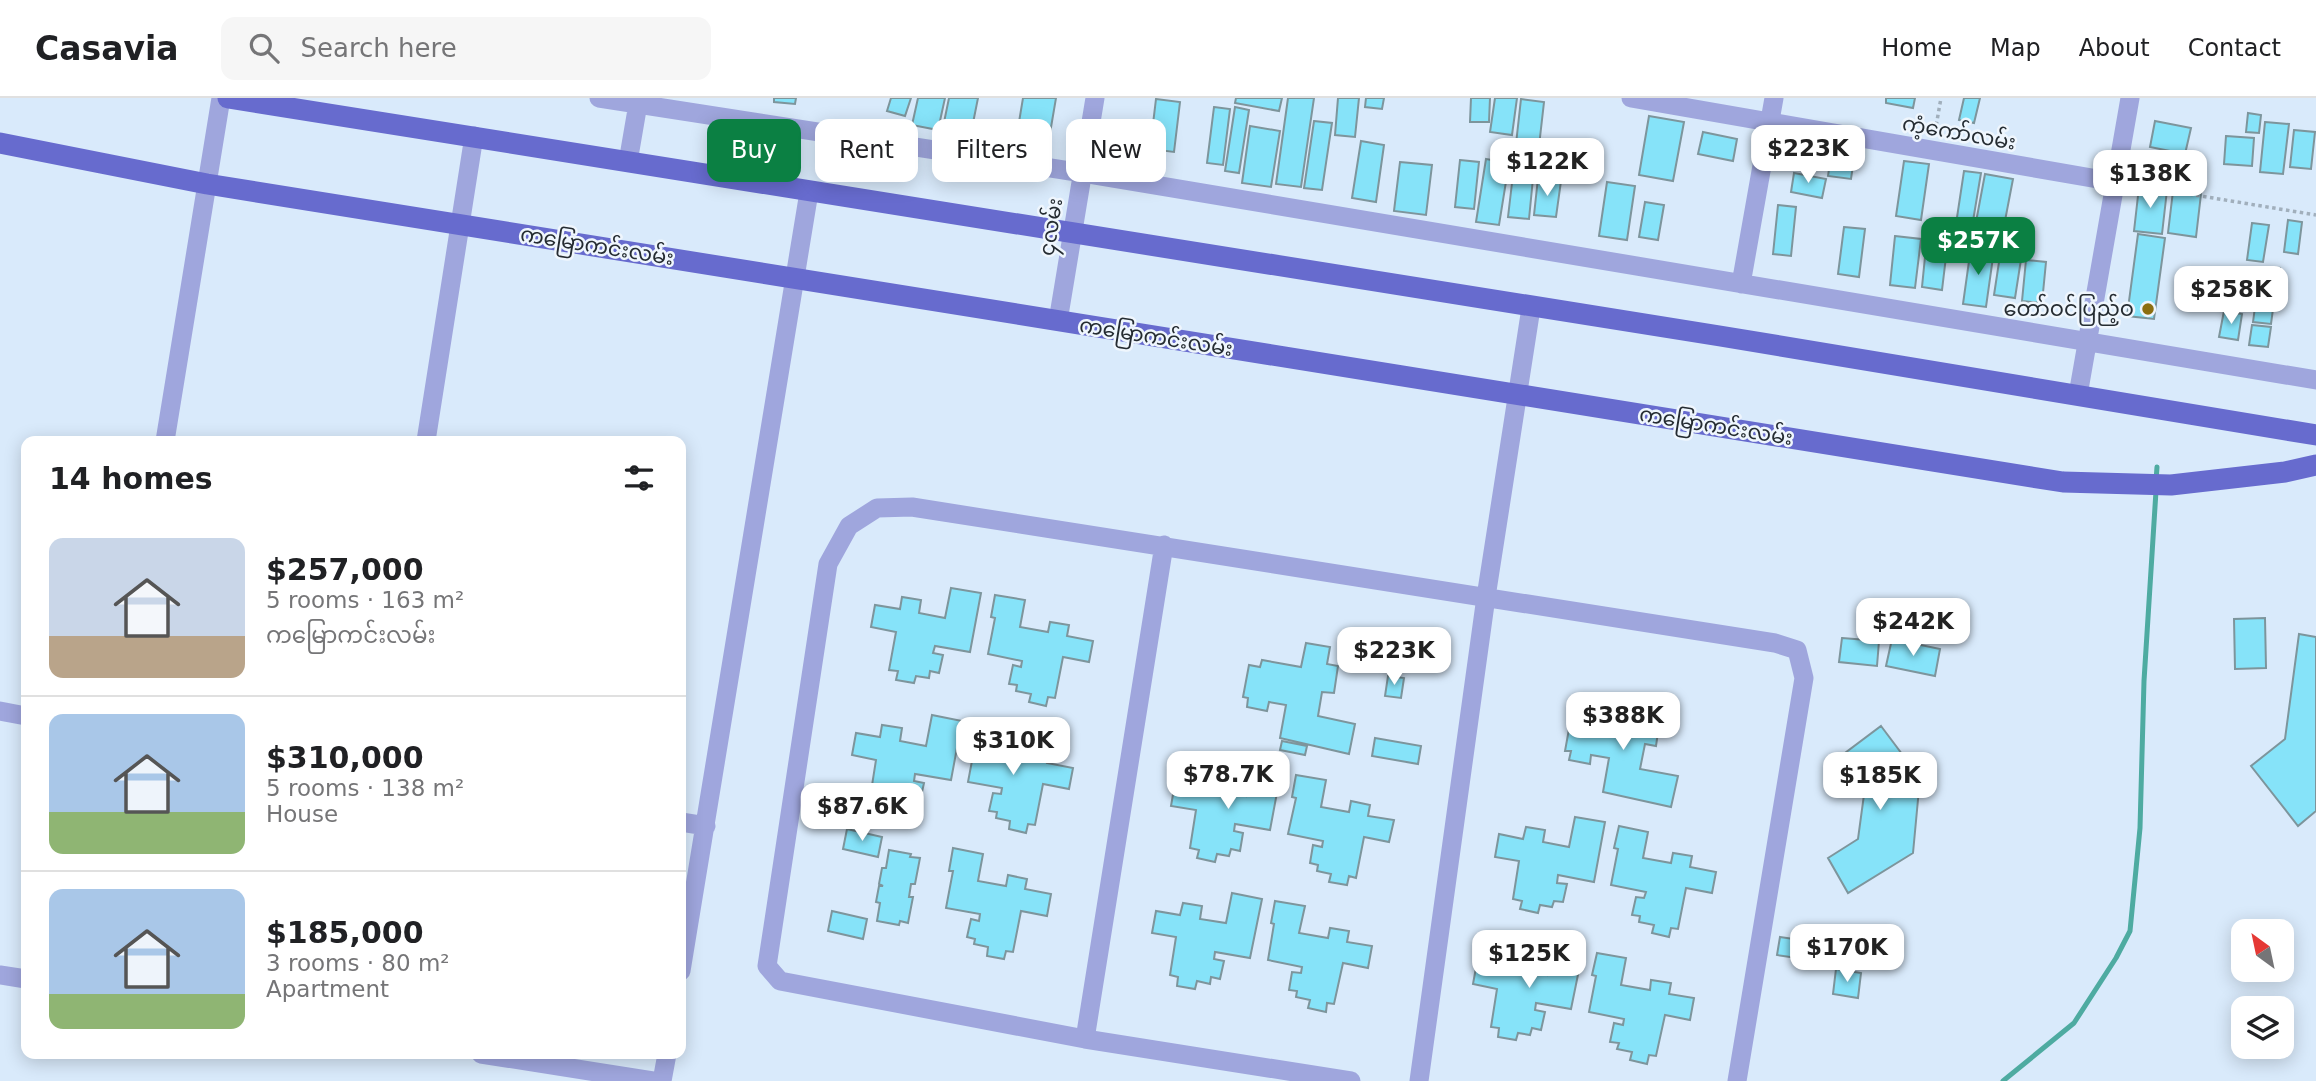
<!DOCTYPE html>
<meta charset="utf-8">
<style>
body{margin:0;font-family:"DejaVu Sans","Noto Sans Myanmar",sans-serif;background:#f6f6f6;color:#202124;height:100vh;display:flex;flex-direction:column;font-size:26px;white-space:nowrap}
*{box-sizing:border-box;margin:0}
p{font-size:23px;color:#757577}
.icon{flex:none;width:38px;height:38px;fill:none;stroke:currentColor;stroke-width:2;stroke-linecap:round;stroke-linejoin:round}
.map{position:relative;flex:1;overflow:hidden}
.drawer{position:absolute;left:21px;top:338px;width:665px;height:623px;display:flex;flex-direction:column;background:#fff;border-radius:14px;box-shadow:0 4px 18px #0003}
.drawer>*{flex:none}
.top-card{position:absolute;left:707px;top:21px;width:665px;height:63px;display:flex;gap:14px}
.needle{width:46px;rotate:327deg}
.controls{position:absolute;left:2231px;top:821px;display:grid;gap:14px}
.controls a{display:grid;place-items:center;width:63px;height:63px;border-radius:14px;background:#fff;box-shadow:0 4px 18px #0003;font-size:35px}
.price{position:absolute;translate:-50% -60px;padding:0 16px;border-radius:14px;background:#fff;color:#222;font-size:23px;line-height:46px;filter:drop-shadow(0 2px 4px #0008)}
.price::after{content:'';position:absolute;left:50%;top:42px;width:21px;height:16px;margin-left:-10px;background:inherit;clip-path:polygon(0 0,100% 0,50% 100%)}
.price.on{background:#0b8043;color:#fff}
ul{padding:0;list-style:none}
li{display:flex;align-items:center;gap:21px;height:175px;padding:0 28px}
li+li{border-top:2px solid #e0e0e0}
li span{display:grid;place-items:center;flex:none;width:196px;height:140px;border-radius:14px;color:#555}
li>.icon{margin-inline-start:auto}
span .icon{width:84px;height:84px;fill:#fffc;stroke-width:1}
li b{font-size:30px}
h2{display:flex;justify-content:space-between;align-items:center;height:84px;padding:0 28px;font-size:30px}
.tag{padding:0 24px;border-radius:14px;background:#fff;box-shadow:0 4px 18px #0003;font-size:24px;line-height:63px}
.tag.on{background:#0b8043;color:#fff}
header{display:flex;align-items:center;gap:42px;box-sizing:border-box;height:98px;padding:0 35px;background:#fff;border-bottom:2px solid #e0e0e0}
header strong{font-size:33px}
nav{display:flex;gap:38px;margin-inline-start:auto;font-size:24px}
.search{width:490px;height:63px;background:#f6f6f6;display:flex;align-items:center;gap:18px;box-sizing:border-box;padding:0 24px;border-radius:14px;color:#757577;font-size:26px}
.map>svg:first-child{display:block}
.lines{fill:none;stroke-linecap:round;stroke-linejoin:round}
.stream{stroke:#4eaba1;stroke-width:5}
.building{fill:#86e3f9;stroke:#7d959c;stroke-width:2}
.path{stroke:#a1afbc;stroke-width:3.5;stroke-dasharray:3.5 3.5;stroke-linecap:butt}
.minor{stroke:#9fa6dd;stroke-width:19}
.major{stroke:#676bce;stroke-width:21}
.poi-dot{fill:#8c6f11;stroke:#eff6fd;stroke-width:2.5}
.labels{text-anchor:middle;stroke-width:5;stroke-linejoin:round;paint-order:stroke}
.street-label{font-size:21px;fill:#252c32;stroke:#eff6fd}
.poi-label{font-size:21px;fill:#252c32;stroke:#eff6fd;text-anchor:end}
</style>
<header>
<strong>Casavia</strong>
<div class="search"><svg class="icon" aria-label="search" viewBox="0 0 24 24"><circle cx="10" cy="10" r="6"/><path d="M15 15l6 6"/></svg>Search here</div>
<nav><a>Home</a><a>Map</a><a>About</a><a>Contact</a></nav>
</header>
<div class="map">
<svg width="2316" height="983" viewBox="0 0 2316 983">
<rect width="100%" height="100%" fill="#d9eafb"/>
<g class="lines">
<path class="stream" d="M2156 383 2157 369
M2003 983 2074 925 2116 860 2130 833 2140 730 2144 583 2156 393"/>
</g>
<path class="building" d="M774 0H796L795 6 774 4Z
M891 0H911L905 18 887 13Z
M918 0H945L938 32 912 27Z
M949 0H978L970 40 942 34Z
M1023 0H1056L1048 47 1016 42Z
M1236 0H1282L1279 13 1235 5Z
M1288 0H1314L1301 89 1276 86Z
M1338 0H1359L1355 39 1335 37Z
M1366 0H1384L1382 11 1365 9Z
M1471 0H1490L1489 24H1470Z
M1495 0H1517L1512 37 1490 34Z
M1886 0H1915L1913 10 1886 5Z
M1964 0H1980L1974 25 1959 22Z
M1156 1 1180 4 1174 54 1150 51Z
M1521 1 1544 4 1539 48 1516 46Z
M1214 9 1230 11 1223 67 1207 65Z
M1235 9 1249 12 1239 75 1225 73Z
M2248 15 2261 17 2259 35 2246 34Z
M1649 18 1684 24 1673 83 1639 77Z
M1314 23 1332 25 1322 92 1304 90Z
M2155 23 2191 30 2185 56 2150 49Z
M2265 24 2289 26 2283 76 2260 74Z
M1250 28 1280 33 1271 89 1242 85Z
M2294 32 2315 34 2311 71 2290 69Z
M1703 34 1737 41 1733 63 1698 56Z
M2226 38 2254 40 2252 68 2224 66Z
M1361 43 1384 47 1376 104 1352 100Z
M1832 51 1855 54 1851 81 1828 78Z
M1486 61 1509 65 1499 127 1476 124Z
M1460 62 1479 64 1474 111 1455 109Z
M1904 63 1929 66 1921 122 1896 118Z
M1400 64 1432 67 1426 117 1394 113Z
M1514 68 1534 70 1529 121 1508 119Z
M1964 73 1981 75 1972 129 1956 126Z
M1794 75 1826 81 1822 100 1791 94Z
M1985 76 2013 81 2004 128 1976 124Z
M1538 80 1561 83 1556 119 1534 117Z
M1607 84 1635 88 1627 142 1599 138Z
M2139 89 2167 92 2162 136 2134 133Z
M2173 93 2201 96 2196 139 2168 135Z
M1645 104 1664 107 1658 142 1639 139Z
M1778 107 1796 109 1791 158 1773 156Z
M2288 122 2302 124 2298 156 2284 154Z
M2252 125 2269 127 2263 164 2247 162Z
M1844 129 1865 131 1859 179 1838 176Z
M2138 136 2165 140 2154 221 2127 218Z
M1895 138 1921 141 1915 190 1890 187Z
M1927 139 1948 142 1942 192 1922 189Z
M1971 149 1994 152 1986 209 1963 206Z
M2001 151 2022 155 2015 200 1994 197Z
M2026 162 2046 164 2042 205 2022 203Z
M2260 169 2280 170 2277 207 2257 205Z
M2255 209 2273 211 2271 226 2253 224Z
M2224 213 2242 216 2238 242 2219 239Z
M2252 227 2271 229 2268 249 2249 247Z
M951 490 981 495 970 554 935 548 933 555 943 557 939 575 930 573 929 580 916 578 914 585 896 582 898 573 889 572 896 534 871 529 875 507 900 511 902 499 921 502 919 515 945 520Z
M995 497 1025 502 1020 529 1048 534 1050 524 1069 527 1067 538 1093 543 1089 564 1063 559 1055 600 1048 599 1046 608 1029 604 1031 596 1016 593 1017 587 1009 586 1013 567 1021 569 1022 563 988 556 995 520 991 519Z
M2265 520 2266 570 2235 571 2234 521Z
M2299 536 2316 539V713L2298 728 2251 668 2285 641Z
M1842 540 1879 543 1877 568 1839 564Z
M1892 541 1940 551 1935 578 1886 568Z
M1306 545 1330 549 1327 566 1338 568 1334 595 1322 594 1318 618 1355 626 1349 656 1280 640 1286 607 1269 604 1267 613 1247 609 1248 600 1243 599 1249 567 1260 569 1262 562 1301 569Z
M1388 578 1404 580 1401 600 1385 598Z
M1628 598 1652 602 1649 619 1660 620 1656 648 1645 646 1640 671 1678 678 1671 709 1603 694 1609 660 1591 657 1590 666 1569 662 1571 653H1565L1571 620 1582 622 1584 615 1623 622Z
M932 617 962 623 951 682 915 676 914 683 924 685 920 703 911 701 910 708 897 706 895 713 877 710 879 701 870 700 876 662 852 657 856 635 880 639 882 627 902 630 900 643 926 648Z
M975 624 1005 630 1000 656 1028 661 1030 651 1049 654 1047 665 1073 670 1069 691 1043 686 1035 727 1028 726 1026 735 1009 731 1010 723 996 720 997 714 989 713 993 695 1001 696 1002 690 968 684 975 647 971 646Z
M1881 628 1920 680 1913 755 1848 795 1828 760 1858 741 1866 682 1845 655Z
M1375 640 1421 648 1418 666 1372 658Z
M1282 643 1307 648 1305 657 1280 652Z
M1251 668 1281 673 1270 732 1235 726 1234 733 1243 735 1240 753 1231 751 1229 758 1217 756 1215 764 1197 760 1199 752 1190 750 1196 712 1171 708 1175 685 1200 690 1202 678 1221 681 1219 693 1246 698Z
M1296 677 1326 682 1321 709 1349 714 1351 703 1370 707 1368 718 1394 722 1389 744 1364 739 1356 780 1349 778 1347 787 1329 784 1331 776 1317 773 1318 767 1310 765 1313 747 1322 749 1323 743 1288 736 1296 700 1292 699Z
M1575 719 1605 724 1594 784 1558 777 1557 785 1567 786 1563 804 1554 803 1552 809 1540 807 1538 815 1520 811 1522 803 1513 801 1519 763 1495 759 1499 736 1523 741 1526 729 1545 732 1543 744 1569 749Z
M1619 728 1648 734 1643 760 1671 765 1673 755 1692 758 1690 769 1716 774 1712 795 1686 790 1678 831 1671 830 1669 839 1652 835 1654 827 1639 824 1640 818 1632 817 1636 799 1644 800 1646 794 1611 787 1618 751 1614 750Z
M847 731 882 739 878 759 843 751Z
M953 750 983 756 978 783 1006 788 1008 777 1027 781 1025 791 1051 796 1047 818 1021 813 1013 854 1006 853 1004 861 987 858 988 849 974 846 975 841 967 839 971 821 979 823 980 816 946 810 953 773H949Z
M889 752 911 756 910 759 920 760 915 786H911L909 799H913L908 825 900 823 899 827 877 823 880 805 876 804 879 788H883L879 786 882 770H886Z
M1232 795 1262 801 1250 860 1215 854 1214 861 1224 863 1220 881 1211 879 1210 886 1197 883 1195 891 1177 888 1178 879 1170 877 1176 839 1152 835 1156 813 1180 817 1183 805 1202 808 1200 821 1226 825Z
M1275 803 1305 808 1299 835 1328 840 1330 830 1349 833 1347 844 1372 848 1368 870 1343 865 1334 906 1327 905 1326 914 1308 910 1310 902 1296 899 1297 893 1289 892 1292 874 1301 875 1302 869 1268 862 1274 826 1271 825Z
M832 813 867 821 863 841 828 833Z
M1780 839 1835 847 1832 865 1777 857Z
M1843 839 1866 842 1862 869 1839 866Z
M1553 847 1583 852 1571 911 1536 905 1535 912 1545 914 1541 932 1532 930 1530 937 1518 935 1516 942 1498 939 1499 930 1491 929 1497 891 1473 886 1477 864 1501 869 1503 856 1523 860 1521 872 1547 877Z
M1597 855 1626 860 1621 887 1650 892 1651 882 1671 885 1669 896 1694 900 1690 922 1665 917 1656 958 1649 957 1647 966 1630 962 1632 954 1617 951 1619 945 1610 944 1614 925 1623 927 1624 921 1589 914 1596 878 1592 877Z
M1836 871 1861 875 1858 900 1833 896Z"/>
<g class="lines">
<path class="path" d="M1935 34 1941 0
M2134 87 2316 117"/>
<path class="minor" d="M599 0 1083 75 2316 282
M1631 0 2115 84
M628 64 639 0
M1741 186 1774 0
M1058 223 1095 0
M2078 297 2130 0
M165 343 221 0
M426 343 474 38
M0 613 26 618
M681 724 706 728
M681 873 809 94
M0 877 26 881
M1085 941 1164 447
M481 956 653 983
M662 983 667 956
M1351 983 1085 941 780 883 767 868 828 466 849 428 877 410 912 409 1775 545 1797 552 1804 580 1737 983
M1419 983 1486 499 1531 210"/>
<path class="major" d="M228 0 1720 238 2316 337
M0 45 207 86 2063 384 2171 387 2285 374 2316 367"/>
</g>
<circle class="poi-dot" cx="2148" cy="211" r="7"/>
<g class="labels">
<g class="street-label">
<text transform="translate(1959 35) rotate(10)" y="7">ကံ့ကော်လမ်း</text>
<text transform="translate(1051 129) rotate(-81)" y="7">၄လမ်း</text>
<text transform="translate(597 148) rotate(9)" y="7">ကမြောကင်းလမ်း</text>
<text transform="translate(1156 239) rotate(9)" y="7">ကမြောကင်းလမ်း</text>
<text transform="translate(1716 328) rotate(9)" y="7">ကမြောကင်းလမ်း</text>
</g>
<g class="poi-label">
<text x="2134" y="218">တော်ဝင်ပြည့်ဝ</text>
</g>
</g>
</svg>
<div class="controls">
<a><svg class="needle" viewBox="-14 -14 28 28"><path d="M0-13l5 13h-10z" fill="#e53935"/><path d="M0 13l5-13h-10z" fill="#757577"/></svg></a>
<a><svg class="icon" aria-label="layers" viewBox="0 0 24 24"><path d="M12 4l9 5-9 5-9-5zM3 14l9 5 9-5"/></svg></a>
</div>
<b class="price" style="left:1808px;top:87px">$223K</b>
<b class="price" style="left:1547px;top:100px">$122K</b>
<b class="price" style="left:2150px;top:112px">$138K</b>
<b class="price on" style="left:1978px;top:179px">$257K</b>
<b class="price" style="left:2231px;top:228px">$258K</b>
<b class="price" style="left:1913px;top:560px">$242K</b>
<b class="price" style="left:1394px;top:589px">$223K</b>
<b class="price" style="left:1623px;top:654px">$388K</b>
<b class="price" style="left:1013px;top:679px">$310K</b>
<b class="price" style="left:1228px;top:713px">$78.7K</b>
<b class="price" style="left:1880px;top:714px">$185K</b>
<b class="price" style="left:862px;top:745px">$87.6K</b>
<b class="price" style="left:1847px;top:886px">$170K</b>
<b class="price" style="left:1529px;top:892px">$125K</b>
<div class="top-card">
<a class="tag on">Buy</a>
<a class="tag">Rent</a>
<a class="tag">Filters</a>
<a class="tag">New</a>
</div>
<section class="drawer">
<h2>14 homes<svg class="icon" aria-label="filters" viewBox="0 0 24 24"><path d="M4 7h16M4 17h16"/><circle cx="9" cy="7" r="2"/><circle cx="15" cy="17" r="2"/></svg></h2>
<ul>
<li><span style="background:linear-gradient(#c9d6e8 70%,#b9a48a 0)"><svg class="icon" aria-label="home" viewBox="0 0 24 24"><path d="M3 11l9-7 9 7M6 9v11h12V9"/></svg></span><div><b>$257,000</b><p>5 rooms · 163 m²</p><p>ကမြောကင်းလမ်း</p></div></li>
<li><span style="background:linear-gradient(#a9c7e8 70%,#8fb573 0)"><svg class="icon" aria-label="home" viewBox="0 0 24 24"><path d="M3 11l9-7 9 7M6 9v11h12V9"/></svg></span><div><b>$310,000</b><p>5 rooms · 138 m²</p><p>House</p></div></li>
<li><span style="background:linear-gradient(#a9c7e8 75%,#8fb573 0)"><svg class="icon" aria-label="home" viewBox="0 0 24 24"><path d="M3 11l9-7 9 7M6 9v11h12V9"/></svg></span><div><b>$185,000</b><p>3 rooms · 80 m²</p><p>Apartment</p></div></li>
</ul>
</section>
</div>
